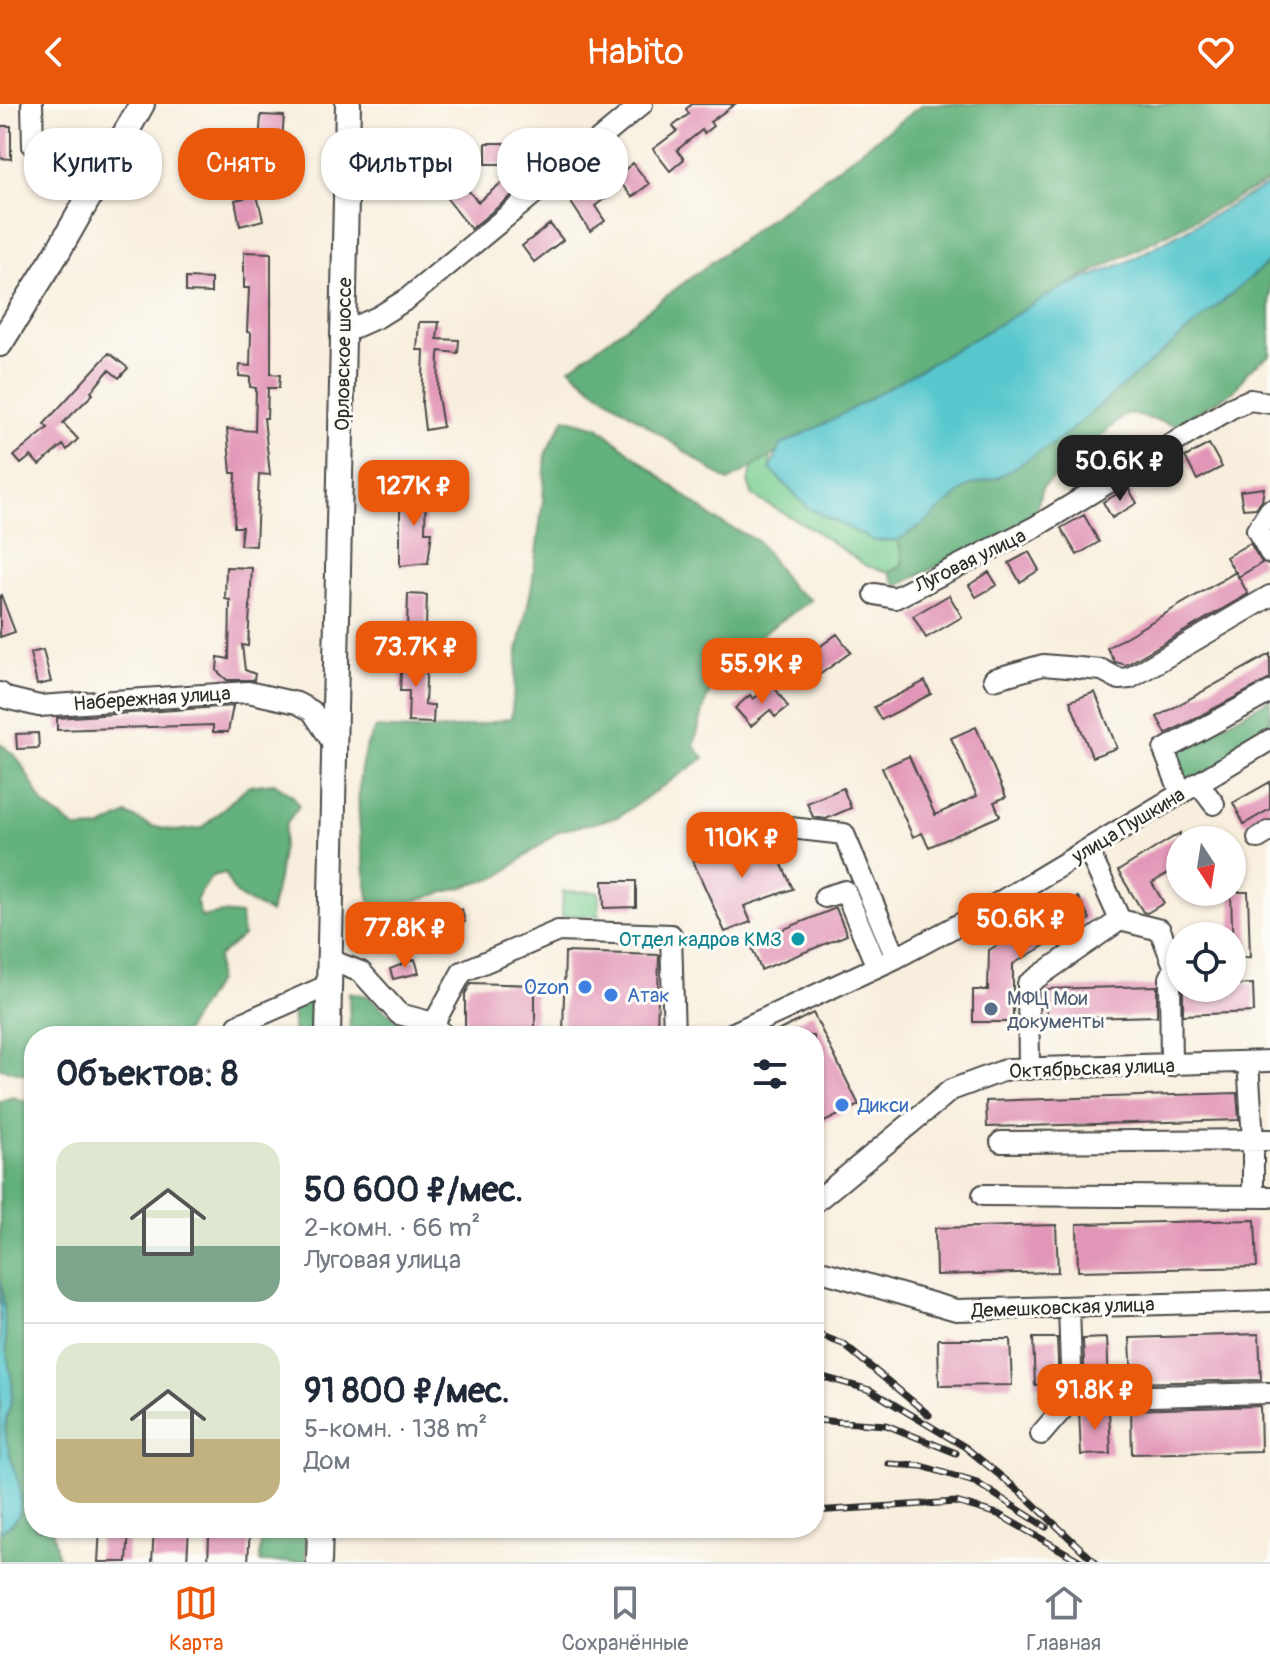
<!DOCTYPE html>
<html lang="ru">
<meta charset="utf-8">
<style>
body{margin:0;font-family:Pangolin,sans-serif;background:#f2f2f3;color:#1f2937;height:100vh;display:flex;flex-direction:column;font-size:30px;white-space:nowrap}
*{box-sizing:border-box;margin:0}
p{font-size:26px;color:#747a83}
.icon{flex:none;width:44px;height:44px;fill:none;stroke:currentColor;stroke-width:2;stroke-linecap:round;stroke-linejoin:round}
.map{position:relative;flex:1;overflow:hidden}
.details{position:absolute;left:24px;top:922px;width:800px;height:512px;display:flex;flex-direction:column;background:#fff;border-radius:32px;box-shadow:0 2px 6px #0004}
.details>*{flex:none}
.hud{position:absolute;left:24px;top:24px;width:800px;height:72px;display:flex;gap:16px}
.needle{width:52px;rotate:168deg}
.fabs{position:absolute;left:1166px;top:722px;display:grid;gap:16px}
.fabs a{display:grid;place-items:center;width:80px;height:80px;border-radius:50%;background:#fff;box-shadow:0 2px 6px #0004;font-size:40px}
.price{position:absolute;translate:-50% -68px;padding:0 18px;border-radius:16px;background:#ea580c;color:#fff;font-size:26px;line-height:52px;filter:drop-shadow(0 2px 4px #0008)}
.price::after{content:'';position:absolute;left:50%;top:48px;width:24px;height:18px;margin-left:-12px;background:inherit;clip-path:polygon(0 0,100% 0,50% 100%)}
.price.current{background:#222;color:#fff}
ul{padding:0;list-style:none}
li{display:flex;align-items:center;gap:24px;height:200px;padding:0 32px}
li+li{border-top:2px solid #e0e1e3}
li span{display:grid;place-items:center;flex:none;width:224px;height:160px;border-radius:24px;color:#555}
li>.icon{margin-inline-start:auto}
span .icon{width:96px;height:96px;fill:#fffc;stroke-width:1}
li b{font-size:34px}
h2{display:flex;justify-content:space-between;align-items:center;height:96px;padding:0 32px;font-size:34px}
.pill{padding:0 28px;border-radius:32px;background:#fff;box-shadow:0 2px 6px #0004;font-size:28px;line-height:72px}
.pill.current{background:#ea580c;color:#fff}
header{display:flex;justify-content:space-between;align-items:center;height:104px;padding:0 32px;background:#ea580c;color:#fff;font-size:36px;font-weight:600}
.menu{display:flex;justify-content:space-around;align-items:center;height:112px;border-top:2px solid #e0e1e3;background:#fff;font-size:22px;color:#747a83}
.menu a{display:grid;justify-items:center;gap:4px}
.menu .current{color:#ea580c}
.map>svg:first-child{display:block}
.green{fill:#7ace91;stroke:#527c5e;stroke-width:2}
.forest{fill:#63b17b;stroke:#476e53;stroke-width:2}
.water{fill:#59c7ce;stroke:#42797c;stroke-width:2}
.building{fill:#e296b7}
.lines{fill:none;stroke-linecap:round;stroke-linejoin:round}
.minor-casing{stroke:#4a4846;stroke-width:24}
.major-casing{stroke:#4a4846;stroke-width:28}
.minor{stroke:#fff;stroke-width:20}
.major{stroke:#fff;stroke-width:24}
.rail-casing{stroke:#2b2b2b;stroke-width:7}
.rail{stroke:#fdfcf7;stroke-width:4;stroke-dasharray:12;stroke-linecap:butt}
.culture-dot{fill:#0f9aa8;stroke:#fdfcf7;stroke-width:3}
.shop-dot{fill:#3f7fe0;stroke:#fdfcf7;stroke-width:3}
.service-dot{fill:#5c6f8a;stroke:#fdfcf7;stroke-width:3}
.labels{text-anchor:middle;stroke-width:6;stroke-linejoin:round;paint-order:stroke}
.street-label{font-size:20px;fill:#2b2b2b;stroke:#fdfcf7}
.culture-label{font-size:20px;fill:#0d838f;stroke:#fdfcf7;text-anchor:end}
.shop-label{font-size:20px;fill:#366cbe;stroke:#fdfcf7;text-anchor:start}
.service-label{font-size:20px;fill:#4e5e75;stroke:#fdfcf7;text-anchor:start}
</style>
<header><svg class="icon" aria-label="back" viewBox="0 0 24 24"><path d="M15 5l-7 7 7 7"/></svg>Habito<svg class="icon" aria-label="heart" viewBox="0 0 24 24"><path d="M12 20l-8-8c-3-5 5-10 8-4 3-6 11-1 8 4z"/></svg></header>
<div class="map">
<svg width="1270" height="1458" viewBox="0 0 1270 1458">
<rect width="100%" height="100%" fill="#fdfcf7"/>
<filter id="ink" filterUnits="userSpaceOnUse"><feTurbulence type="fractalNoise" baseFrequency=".0125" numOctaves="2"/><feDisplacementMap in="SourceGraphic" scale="16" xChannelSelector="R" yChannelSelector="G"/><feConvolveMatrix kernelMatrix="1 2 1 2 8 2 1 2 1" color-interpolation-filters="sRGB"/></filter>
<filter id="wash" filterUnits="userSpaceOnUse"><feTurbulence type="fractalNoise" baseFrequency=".006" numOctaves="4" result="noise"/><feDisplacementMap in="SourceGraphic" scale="32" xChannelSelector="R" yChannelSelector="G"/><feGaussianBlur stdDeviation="1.8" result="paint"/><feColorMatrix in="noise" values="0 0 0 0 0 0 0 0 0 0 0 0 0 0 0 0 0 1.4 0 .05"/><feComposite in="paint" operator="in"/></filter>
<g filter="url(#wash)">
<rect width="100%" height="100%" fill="#f8eedd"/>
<path class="green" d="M771 352 770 365 875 437 898 436 903 456 901 463 889 468 867 462 812 425 753 392 748 378 753 362Z
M563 787 599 788V812H562Z"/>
<path class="forest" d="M923 0H1270V77L1060 185 728 377 593 284 570 264Z
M1270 148V251L1249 266 1234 287 1174 321 1127 309 1043 383 1033 416 897 482 889 468 901 463 903 456 898 436 968 382 999 373Z
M565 314 598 323 714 415 758 437 792 484 811 496 729 553 706 596 694 642 704 654 618 713 559 727 498 773 372 809C363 760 345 667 376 624 429 628 459 626 511 614L518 547 532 481 543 396 546 348Z
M1270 595V630L1186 680 1172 650Z
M0 639 19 656 44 701 77 725 100 724 127 710 151 722 175 727 202 724 248 682 274 679 293 692 299 702 286 720 278 775 270 809C249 795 233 798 226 769L212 772 196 796 201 813 222 809 241 811 243 832 218 853 217 877 182 932H34V972L0 964Z
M349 888 367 892 397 916 395 932H350Z
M316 895 315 932H294L292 904Z
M13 993 34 1001V1424H52L59 1458H0V1428C9 1422 18 1417 20 1406 24 1378 6 1354 5 1327 5 1314 11 1304 12 1291 14 1276 7 1258 6 1242 4 1219 5 1198 0 1175V997Z
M261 1424H306V1458H260Z"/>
<path class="water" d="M1270 80V157L1059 336 999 373 968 382 927 417 898 436 875 437 808 404 770 365 781 341 830 317 1060 185 1127 158Z
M0 1175C5 1197 4 1219 6 1242 7 1258 14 1276 12 1291 11 1304 4 1314 5 1327 7 1354 24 1378 20 1406 18 1417 9 1421 0 1428Z"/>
<g id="blocks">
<path class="building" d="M692 0H735L710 18 713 22 704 29 702 26 677 46 684 55 670 67 653 45 677 27 673 22 689 10 686 5Z
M261 11 284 12 278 84H256Z
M0 22H11V55L0 54Z
M486 39H505L506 60H486Z
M633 59 649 80 632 93 616 73Z
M506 75 516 88 471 125 445 92 462 79 478 98Z
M601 81 608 92 595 102 605 117 590 127 570 97 583 86 587 91Z
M257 91 263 116 240 122 235 96Z
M550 120 563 136 534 158 522 142Z
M244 148 271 149V270L280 271 279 284H268L267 314H264L270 371 259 370 256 442 240 441 242 423H234L236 369H231L227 325 255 327 256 284 250 283V273L239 272 240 261 250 262 251 229 247 228 249 184H244Z
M186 174 211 175V189L186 188Z
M419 218H439L437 235 459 236 458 249 439 247 438 292 443 323 425 326 422 300 424 246H417Z
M109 249 128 264 119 274 109 266 91 288 93 290 63 319 78 335 67 346 63 341 39 361 31 352 21 360 14 352 48 324 44 320Z
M1209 340 1222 363 1197 376 1185 353Z
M400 384 426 385 425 428H432L428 459 400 462Z
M1128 384 1137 399 1112 414 1103 398Z
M1264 384 1262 397 1256 404 1243 405 1240 387Z
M1084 411 1099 438 1077 451 1061 424Z
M1250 439 1262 459 1238 473 1226 453Z
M1029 448 1039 466 1020 478 1009 459Z
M226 463 252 464 248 542 242 541 245 566 255 570 254 576H227L217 567 218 553 229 555 230 496 225 495Z
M989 468 997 481 976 493 969 481Z
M1236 468 1248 490 1126 561 1115 558 1107 544Z
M408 490 427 491 426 523 407 522Z
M1 491 15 528 0 533V492Z
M949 491 962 513 926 534 913 512Z
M837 530 851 548 815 574 802 556Z
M43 546 51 578 37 581 30 549Z
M1270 550V575L1166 630 1157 613Z
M402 552 427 553 425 601H434L433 619 408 618 409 587H400Z
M925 577 931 590 881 616 874 603Z
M773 581 788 603 775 613 770 606 751 622 735 604 750 591 753 595Z
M1095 588 1117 644 1092 653 1070 597Z
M233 602 228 628H213V621L57 626V614Z
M976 623 1006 693 994 698 1000 712 929 743 922 729 913 733 882 664 909 652 935 711 977 692 951 634Z
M38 629 39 644 17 645 16 630Z
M1270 678V705L1244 720 1233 699Z
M843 684 851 704 826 715 813 713 807 699Z
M1180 729V762L1152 779 1164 799 1147 809 1143 808 1118 767Z
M771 736 793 785 744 802 751 818 725 828 693 757 727 745Z
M603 777H636V803L604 804Z
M1231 788H1248L1250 853 1233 854Z
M1078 793 1090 815 1013 860V918H973V886H988L989 846Z
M836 804 847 831 761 866 750 839Z
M462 805 465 818 386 841 383 829Z
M565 848 659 851 657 932H563Z
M415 855 419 869 393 875 390 865Z
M471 879 535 881V931L465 930V890Z
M1253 880 1254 908 1183 911V884H1232V881Z
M1157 882V912L1047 915 1046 885Z
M813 909 859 1001 814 1023V932H768Z
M1237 989 1239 1016 987 1023 986 997Z
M1255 1116 1257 1163 1078 1167 1077 1120Z
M1056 1121 1058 1168 936 1171 935 1124Z
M1259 1230 1261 1276 1132 1279 1130 1234Z
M1033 1234H1057L1059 1281H1035Z
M1107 1234 1109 1280 1085 1281 1083 1235Z
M938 1235H1010L1012 1281 939 1282Z
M1260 1302 1261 1347 1132 1350 1131 1306Z
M1109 1306 1111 1350 1081 1351 1079 1307Z
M100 1424H129L127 1458H98Z
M154 1424H189L187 1458H152Z
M223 1424H250L248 1458H208L209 1433H222Z"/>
</g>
</g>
<g filter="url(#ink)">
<use href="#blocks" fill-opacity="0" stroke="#4a4846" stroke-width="2"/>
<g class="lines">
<defs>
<path id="minor" d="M32 0 33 42 46 53 102 72
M344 228 378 213 407 195 642 0
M1270 406 1257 426 1270 449
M875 490 895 494 1035 423 1231 304 1250 296 1270 299
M994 575 1043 561 1102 566 1119 575 1130 574 1270 492
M0 589 6 594 39 602 248 588 297 599 312 607 333 639
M1198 679 1214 700
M1181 689 1164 646 1270 588
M1258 734 1270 727
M700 737 773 722 844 730 896 854
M825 793 845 787 877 863
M1120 816 1160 826 1175 864 1170 874 1171 962
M330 856 361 868 399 910 434 919 444 932
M434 919 462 868 558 827 671 831 674 932
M237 932 238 921 329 881
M727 932 896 854 988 805 1270 636
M1248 958 1253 1036V1093
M1029 965 1028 880 1120 816 1088 745
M1001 1038 1270 1036
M983 1091 1270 1093
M814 1099 951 986 1008 965 1270 957
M814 1165 956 1206 1270 1197
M1069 1203 1072 1294 1270 1289
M1041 1330 1072 1294"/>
<path id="major" d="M0 240 57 149 142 0
M328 932 348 0
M319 1458 320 1424"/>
</defs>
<use href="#minor" class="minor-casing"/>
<use href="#major" class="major-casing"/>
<use href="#minor" class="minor"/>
<use href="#major" class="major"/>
<defs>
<path id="rail" d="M814 1229 843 1240 929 1311
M814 1273 827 1274 870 1286 965 1343 1024 1391 1095 1458
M814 1316 886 1321 956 1349
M889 1360 922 1362 977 1379 1046 1423
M814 1407 956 1398 998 1410 1082 1458
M419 1424H427"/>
</defs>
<use href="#rail" class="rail-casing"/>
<use href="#rail" class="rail"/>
</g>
</g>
<circle class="culture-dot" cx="798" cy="835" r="8"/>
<g class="shop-dot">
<circle cx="585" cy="883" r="8"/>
<circle cx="611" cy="891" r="8"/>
<circle cx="842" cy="1001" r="8"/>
</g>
<circle class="service-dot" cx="991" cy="905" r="8"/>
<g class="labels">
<g class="street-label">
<text transform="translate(343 250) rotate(-89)" y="7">Орловское шоссе</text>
<text transform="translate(970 456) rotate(-26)" y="7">Луговая улица</text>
<text transform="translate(152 594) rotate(-4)" y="7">Набережная улица</text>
<text transform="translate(1128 721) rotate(-31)" y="7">улица Пушкина</text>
<text transform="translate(1092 964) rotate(-2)" y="7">Октябрьская улица</text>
<text transform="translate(1063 1203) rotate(-2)" y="7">Демешковская улица</text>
</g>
<g class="culture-label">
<text x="782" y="842">Отдел кадров КМЗ</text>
</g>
<g class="shop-label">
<text x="569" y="890" text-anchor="end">Ozon</text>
<text x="627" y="898">Атак</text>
<text x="858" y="1008">Дикси</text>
</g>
<g class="service-label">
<text x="1007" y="901">МФЦ Мои<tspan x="1007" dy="23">документы</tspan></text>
</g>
</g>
</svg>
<div class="fabs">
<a><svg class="needle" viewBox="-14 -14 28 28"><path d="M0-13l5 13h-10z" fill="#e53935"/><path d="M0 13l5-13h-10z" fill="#747a83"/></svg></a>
<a><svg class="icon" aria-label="locate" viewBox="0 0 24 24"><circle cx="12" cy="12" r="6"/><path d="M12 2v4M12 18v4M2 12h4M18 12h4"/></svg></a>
</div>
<b class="price current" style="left:1120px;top:399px">50.6K ₽</b>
<b class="price" style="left:414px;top:424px">127K ₽</b>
<b class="price" style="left:416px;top:585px">73.7K ₽</b>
<b class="price" style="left:762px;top:602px">55.9K ₽</b>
<b class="price" style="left:742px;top:776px">110K ₽</b>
<b class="price" style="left:1021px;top:857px">50.6K ₽</b>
<b class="price" style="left:405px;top:866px">77.8K ₽</b>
<b class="price" style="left:1095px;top:1328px">91.8K ₽</b>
<div class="hud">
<a class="pill">Купить</a>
<a class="pill current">Снять</a>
<a class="pill">Фильтры</a>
<a class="pill">Новое</a>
</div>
<section class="details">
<h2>Объектов: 8<svg class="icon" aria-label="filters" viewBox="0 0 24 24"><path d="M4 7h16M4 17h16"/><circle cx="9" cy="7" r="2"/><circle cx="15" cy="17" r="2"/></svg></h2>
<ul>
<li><span style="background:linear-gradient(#dfe7d0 65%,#7fa58c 0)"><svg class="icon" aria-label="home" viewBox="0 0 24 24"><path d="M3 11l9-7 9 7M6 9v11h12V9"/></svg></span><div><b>50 600 ₽/мес.</b><p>2-комн. · 66 m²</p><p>Луговая улица</p></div></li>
<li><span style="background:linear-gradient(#dfe7d0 60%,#c2b280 0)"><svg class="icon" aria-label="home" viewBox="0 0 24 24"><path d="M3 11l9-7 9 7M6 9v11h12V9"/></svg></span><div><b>91 800 ₽/мес.</b><p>5-комн. · 138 m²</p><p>Дом</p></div></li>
</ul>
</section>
</div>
<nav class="menu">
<a class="current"><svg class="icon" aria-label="map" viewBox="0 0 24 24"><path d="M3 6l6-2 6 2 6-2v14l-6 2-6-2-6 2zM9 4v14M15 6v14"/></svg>Карта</a>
<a><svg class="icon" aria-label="saved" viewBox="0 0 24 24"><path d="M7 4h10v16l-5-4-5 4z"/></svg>Сохранённые</a>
<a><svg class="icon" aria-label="home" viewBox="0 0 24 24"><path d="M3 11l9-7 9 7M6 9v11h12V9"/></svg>Главная</a>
</nav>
